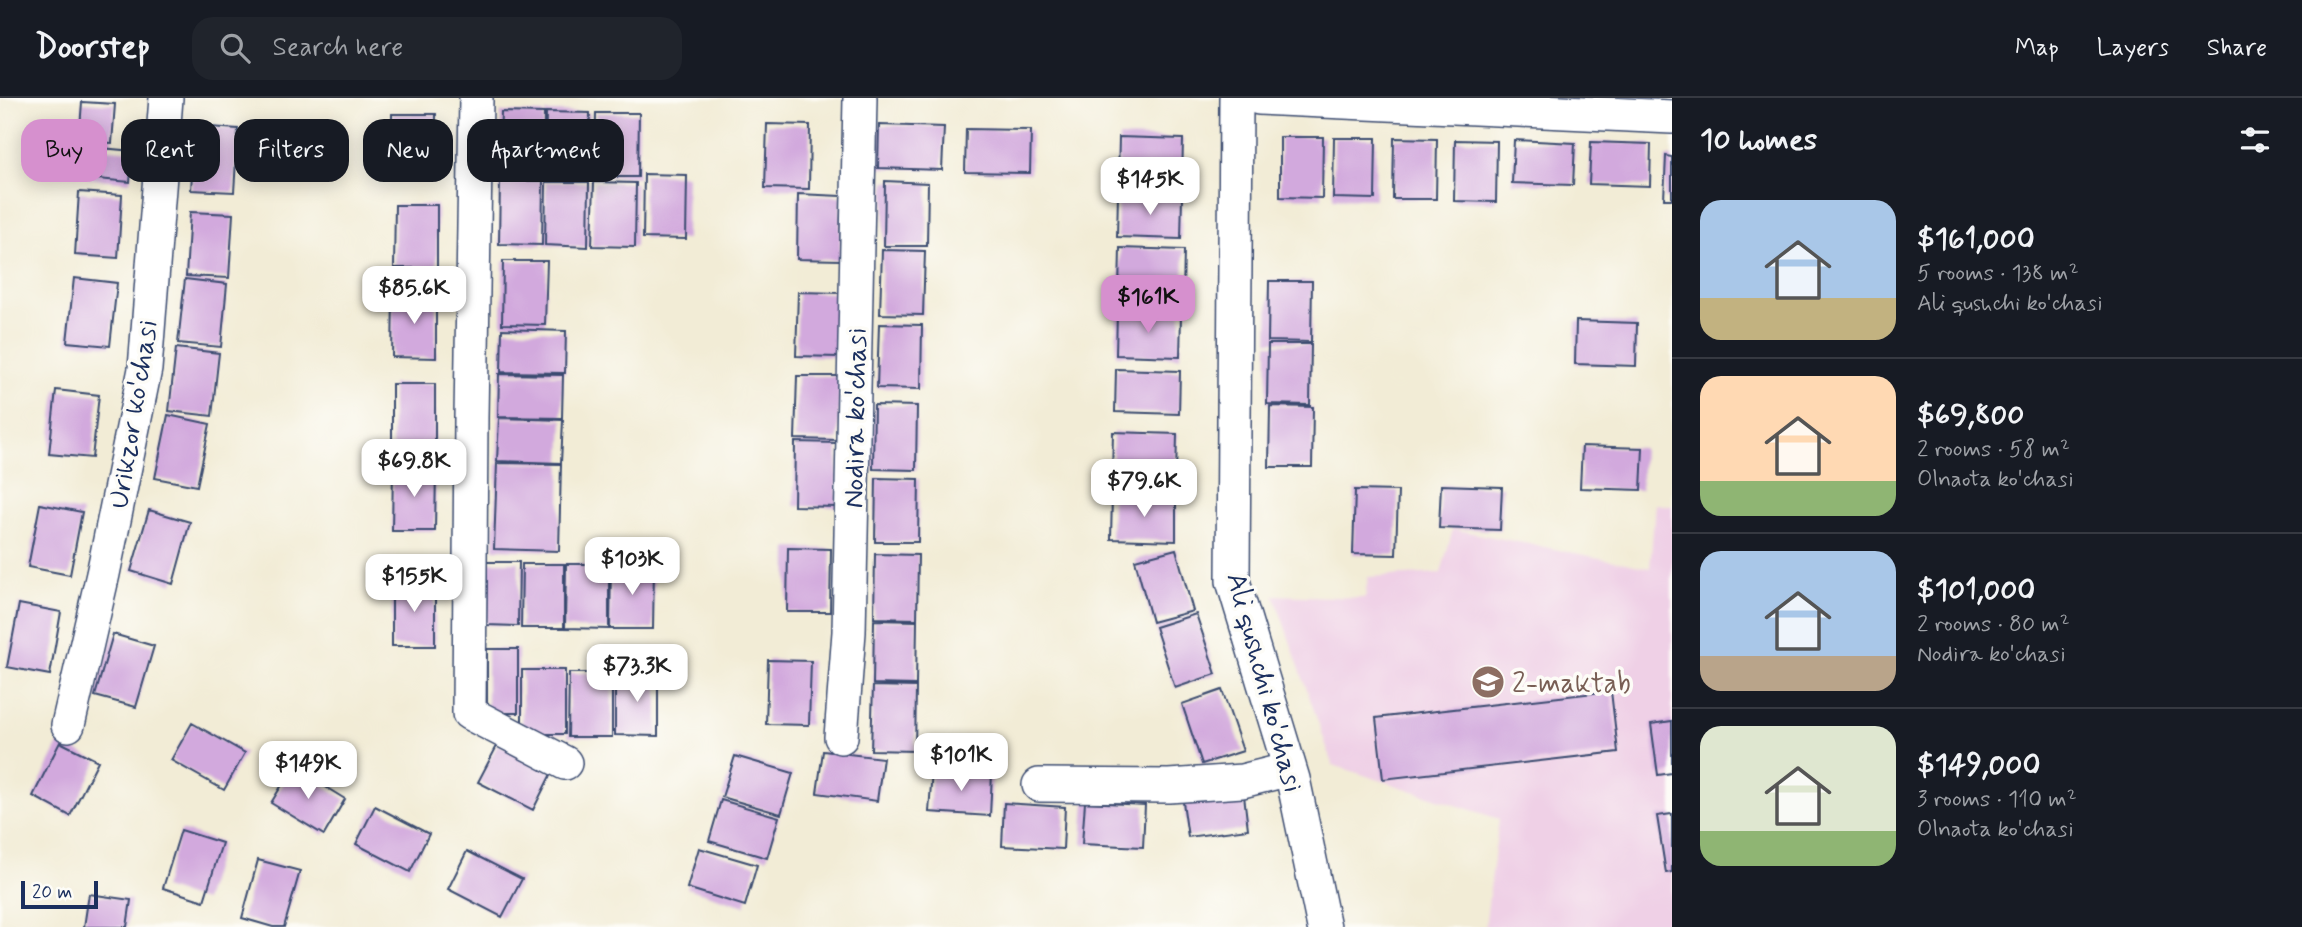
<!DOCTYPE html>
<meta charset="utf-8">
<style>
body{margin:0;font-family:Mynerve,sans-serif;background:#20242c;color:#f1f3f6;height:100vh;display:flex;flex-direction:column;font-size:26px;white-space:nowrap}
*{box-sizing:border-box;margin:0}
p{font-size:23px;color:#9ea1a6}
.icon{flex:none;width:38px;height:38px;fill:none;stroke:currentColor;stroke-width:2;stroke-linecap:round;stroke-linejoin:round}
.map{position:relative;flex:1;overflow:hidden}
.drawer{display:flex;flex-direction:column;background:#171b24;width:630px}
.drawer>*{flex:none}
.top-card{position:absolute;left:21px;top:21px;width:665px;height:63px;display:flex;gap:14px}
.scale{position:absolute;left:21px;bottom:18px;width:77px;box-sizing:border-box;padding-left:7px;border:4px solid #1b2f5e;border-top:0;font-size:19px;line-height:24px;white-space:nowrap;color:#1b2f5e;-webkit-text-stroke:5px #fdfcf7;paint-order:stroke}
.price{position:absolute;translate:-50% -60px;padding:0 16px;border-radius:14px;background:#fff;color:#222;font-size:23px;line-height:46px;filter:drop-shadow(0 2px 4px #0008)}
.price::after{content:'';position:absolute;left:50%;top:42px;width:21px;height:16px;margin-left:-10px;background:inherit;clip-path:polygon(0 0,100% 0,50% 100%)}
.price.selected{background:#d690ce;color:#111}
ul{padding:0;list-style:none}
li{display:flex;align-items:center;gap:21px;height:175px;padding:0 28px}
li+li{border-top:2px solid #363941}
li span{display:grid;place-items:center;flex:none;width:196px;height:140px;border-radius:21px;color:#555}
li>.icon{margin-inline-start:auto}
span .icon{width:84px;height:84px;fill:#fffc;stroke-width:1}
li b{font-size:30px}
h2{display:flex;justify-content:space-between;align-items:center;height:84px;padding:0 28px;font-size:30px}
.tag{padding:0 24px;border-radius:21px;background:#171b24;box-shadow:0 4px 18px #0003;font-size:24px;line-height:63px}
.tag.selected{background:#d690ce;color:#111}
header{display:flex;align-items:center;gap:42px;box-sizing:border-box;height:98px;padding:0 35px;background:#171b24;border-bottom:2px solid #363941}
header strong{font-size:33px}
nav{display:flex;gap:38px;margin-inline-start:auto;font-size:24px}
.search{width:490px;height:63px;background:#20242c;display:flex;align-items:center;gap:18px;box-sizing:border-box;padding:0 24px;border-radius:21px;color:#9ea1a6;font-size:26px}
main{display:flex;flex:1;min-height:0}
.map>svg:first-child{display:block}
.built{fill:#efd0e6}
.building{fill:#d2a9dd}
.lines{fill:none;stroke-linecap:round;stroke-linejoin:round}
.minor-casing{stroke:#3b4b70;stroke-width:36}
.minor{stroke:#fff;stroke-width:33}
.labels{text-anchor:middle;stroke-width:7;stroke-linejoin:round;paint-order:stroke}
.street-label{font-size:28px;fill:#1b2f5e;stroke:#fdfcf7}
.education-label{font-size:28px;fill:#785e54;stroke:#fdfcf7;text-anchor:start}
</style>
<header>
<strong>Doorstep</strong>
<div class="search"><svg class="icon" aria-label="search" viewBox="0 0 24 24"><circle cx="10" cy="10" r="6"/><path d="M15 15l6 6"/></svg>Search here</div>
<nav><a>Map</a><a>Layers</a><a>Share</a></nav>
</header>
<main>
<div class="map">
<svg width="1672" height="829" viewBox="0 0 1672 829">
<rect width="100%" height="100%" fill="#fdfcf7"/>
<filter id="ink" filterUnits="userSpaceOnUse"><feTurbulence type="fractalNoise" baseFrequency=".0143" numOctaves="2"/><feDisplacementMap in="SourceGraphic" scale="14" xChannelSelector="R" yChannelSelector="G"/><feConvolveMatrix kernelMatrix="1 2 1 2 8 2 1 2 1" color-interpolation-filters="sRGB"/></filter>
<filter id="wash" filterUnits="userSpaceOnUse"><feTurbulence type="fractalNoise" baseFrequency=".00686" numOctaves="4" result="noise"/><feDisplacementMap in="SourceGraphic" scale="28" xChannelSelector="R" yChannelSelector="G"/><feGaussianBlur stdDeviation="1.57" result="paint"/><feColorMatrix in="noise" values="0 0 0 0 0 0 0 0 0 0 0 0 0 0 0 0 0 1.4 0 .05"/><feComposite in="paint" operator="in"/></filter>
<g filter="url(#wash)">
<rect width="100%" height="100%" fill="#f2ecd6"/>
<path class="built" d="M1655 406 1672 408V829H1485L1499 721 1333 667 1274 497 1365 500 1368 479 1441 475 1453 431 1650 470Z"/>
<g id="blocks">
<path class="building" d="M82 4 115 6 112 45 79 43Z
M501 14 544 15 543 79 499 78Z
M546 14 590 15 588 79 545 78Z
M596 15H639L638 79H595Z
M392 16H436L435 80 392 79Z
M767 26 810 27 809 91 765 90Z
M879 27 944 29 942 72 878 70Z
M195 28 238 31 234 94 191 92Z
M966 31 1031 32 1030 75 965 74Z
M1119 39 1183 41 1182 84 1118 82Z
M1280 39H1323L1322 100 1280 99Z
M1334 40H1376L1375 101 1333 100Z
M1394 40 1437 41 1436 101H1393Z
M1455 42 1497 43 1496 104 1454 103Z
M1514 42 1575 45 1573 87 1512 85Z
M1591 44 1651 46 1650 88 1589 86Z
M90 49 133 53 130 84 87 80Z
M1666 58 1672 59V101H1664Z
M644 76 687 77 686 141 643 140Z
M500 82 543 83 542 147 499 146Z
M885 83 928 85 927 148H884Z
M546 84H589L588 149 545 147Z
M594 84 636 85 635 149 592 148Z
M79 94 122 97 118 160 75 157Z
M798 96 841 98 840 162 797 161Z
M1118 96 1182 98 1181 141 1117 139Z
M395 107H437V170H394Z
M190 114 233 116 229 180 186 178Z
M1120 150 1184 152 1183 195 1119 194Z
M882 152 925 153 923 217 880 216Z
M503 163H547L545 227 502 226Z
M74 180 117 185 110 248 67 244Z
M185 181 227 186 221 249 178 245Z
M1269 183H1312L1311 244 1268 243Z
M798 194 841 195 839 259 796 258Z
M393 196H436V260L392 259Z
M1117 214 1181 216 1180 259 1116 257Z
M1576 223 1637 225 1636 268 1575 266Z
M879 226 922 227 921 291 877 290Z
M502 231 566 233 565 275 501 274Z
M1268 246H1311L1310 307 1267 306Z
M176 250 219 255 212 318 169 313Z
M1116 271 1180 273 1179 316 1115 314Z
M499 276 563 277 562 320 498 319Z
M797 278H840L838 342 795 341Z
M392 286H435V351L392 350Z
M56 292 99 297 92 360 49 356Z
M874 307 917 308 916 372 873 371Z
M1270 308 1313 309 1312 369H1269Z
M168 317 210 326 197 388 155 380Z
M499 320 563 322 561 365 497 363Z
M1113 334 1177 336 1176 379 1112 378Z
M795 344 838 345 837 409 794 408Z
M1582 348 1643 350 1641 392 1580 390Z
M497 365 561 366 559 453 494 451Z
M393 369H436L435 433H392Z
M876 380 919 381 918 444H875Z
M1441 387 1502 389 1500 432 1439 430Z
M1355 392 1398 393 1396 457 1353 456Z
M1112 398 1176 400V443L1111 441Z
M40 406 82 414 70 477 28 469Z
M149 412 190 424 173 486 131 473Z
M788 450 831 451 830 514H787Z
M1176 451 1193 513 1152 524 1135 462Z
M875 456 918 457 917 521 874 520Z
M487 464H519L518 528 486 527Z
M522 466H564V530H521Z
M566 466H609V531L565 530Z
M611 467H654L653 531H610Z
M392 484H435V548H392Z
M19 506 61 514 50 577 7 569Z
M1196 516 1216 576 1175 590 1155 529Z
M874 522 917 523 916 587 873 586Z
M113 536 154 548 136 609 95 598Z
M487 551H518V615H487Z
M768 562 811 563 809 627 766 626Z
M522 572H565V636H522Z
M615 574H658V638L615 637Z
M569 575H612V639H568Z
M873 588 916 589 915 653 871 652Z
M1222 592 1243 653 1202 666 1182 606Z
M1611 593 1618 654 1383 681 1376 620Z
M1672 623V675L1658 677 1651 626Z
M192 625 245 655 224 692 171 662Z
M60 644 98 663 70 718 33 698Z
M498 646 552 674 533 712 478 684Z
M823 653 883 660 877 703 817 695Z
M735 658 793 675 781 716 722 699Z
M293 669 345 701 324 737 271 705Z
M932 672 992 675 990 718 929 714Z
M1243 689 1248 731 1188 739 1182 697Z
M721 702 779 719 767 760 709 743Z
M1085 704 1145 707 1143 749 1082 746Z
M1004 705 1065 709 1063 751 1002 748Z
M375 708 429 736 410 774 356 746Z
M1672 716V774L1666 775 1657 718Z
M181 732 222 745 204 803 163 790Z
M699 750 757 767 745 808 687 790Z
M467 753 522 781 502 819 448 791Z
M258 762 300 773 284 829H273L242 820Z
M89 796 131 802 127 829H84Z"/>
</g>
</g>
<g filter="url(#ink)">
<use href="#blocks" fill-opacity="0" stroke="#3b4b70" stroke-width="2"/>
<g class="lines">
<defs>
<path id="minor" d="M476 0 471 320 469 615 565 665
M1236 0 1233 483 1293 681 1324 829
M1259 0 1672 19
M68 627 103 476 145 271 166 0
M841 639 849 534 860 0
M1039 687 1169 688 1242 683 1290 671"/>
</defs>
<use href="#minor" class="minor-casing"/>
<use href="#minor" class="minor"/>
</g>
</g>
<defs>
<symbol id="school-disc" viewBox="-11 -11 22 22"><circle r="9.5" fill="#8d6e63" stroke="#fdfcf7"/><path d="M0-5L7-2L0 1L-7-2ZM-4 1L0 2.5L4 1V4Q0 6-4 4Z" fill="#fff"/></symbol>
</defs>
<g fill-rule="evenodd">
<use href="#school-disc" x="1469" y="565" width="38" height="38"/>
</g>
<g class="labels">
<g class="street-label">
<text transform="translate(132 316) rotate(-81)" y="10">Urikzor ko'chasi</text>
<text transform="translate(854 320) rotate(-89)" y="10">Nodira ko'chasi</text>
<text transform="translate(1266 584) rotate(75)" y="10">Ali qushchi ko'chasi</text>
</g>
<g class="education-label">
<text x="1512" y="594">2-maktab</text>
</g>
</g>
</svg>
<div class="scale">20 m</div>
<b class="price" style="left:1150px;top:119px">$145K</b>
<b class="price" style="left:414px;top:228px">$85.6K</b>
<b class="price selected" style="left:1148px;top:237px">$161K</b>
<b class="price" style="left:414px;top:401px">$69.8K</b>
<b class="price" style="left:1144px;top:421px">$79.6K</b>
<b class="price" style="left:632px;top:499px">$103K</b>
<b class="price" style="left:414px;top:516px">$155K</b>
<b class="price" style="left:637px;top:606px">$73.3K</b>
<b class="price" style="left:961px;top:695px">$101K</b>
<b class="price" style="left:308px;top:703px">$149K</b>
<div class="top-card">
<a class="tag selected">Buy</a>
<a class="tag">Rent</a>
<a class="tag">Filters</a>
<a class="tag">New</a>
<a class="tag">Apartment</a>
</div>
</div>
<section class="drawer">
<h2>10 homes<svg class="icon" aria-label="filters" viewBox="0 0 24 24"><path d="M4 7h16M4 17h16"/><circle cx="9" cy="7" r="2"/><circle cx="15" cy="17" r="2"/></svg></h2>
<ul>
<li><span style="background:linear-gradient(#a9c7e8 70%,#c2b280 0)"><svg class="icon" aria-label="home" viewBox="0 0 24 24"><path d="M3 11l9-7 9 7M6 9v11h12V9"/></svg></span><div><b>$161,000</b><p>5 rooms · 138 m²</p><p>Ali qushchi ko'chasi</p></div></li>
<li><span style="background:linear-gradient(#ffd9b3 75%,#8fb573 0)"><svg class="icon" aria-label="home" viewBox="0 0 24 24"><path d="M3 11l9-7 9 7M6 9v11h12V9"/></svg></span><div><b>$69,800</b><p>2 rooms · 58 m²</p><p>Olnaota ko'chasi</p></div></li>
<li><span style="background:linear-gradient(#a9c7e8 75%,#b9a48a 0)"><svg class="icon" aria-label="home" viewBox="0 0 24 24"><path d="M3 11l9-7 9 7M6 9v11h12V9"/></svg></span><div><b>$101,000</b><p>2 rooms · 80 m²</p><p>Nodira ko'chasi</p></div></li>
<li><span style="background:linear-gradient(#dfe7d0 75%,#8fb573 0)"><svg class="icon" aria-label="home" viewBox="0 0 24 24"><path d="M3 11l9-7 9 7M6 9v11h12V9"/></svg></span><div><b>$149,000</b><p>3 rooms · 110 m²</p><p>Olnaota ko'chasi</p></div></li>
</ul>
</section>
</main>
